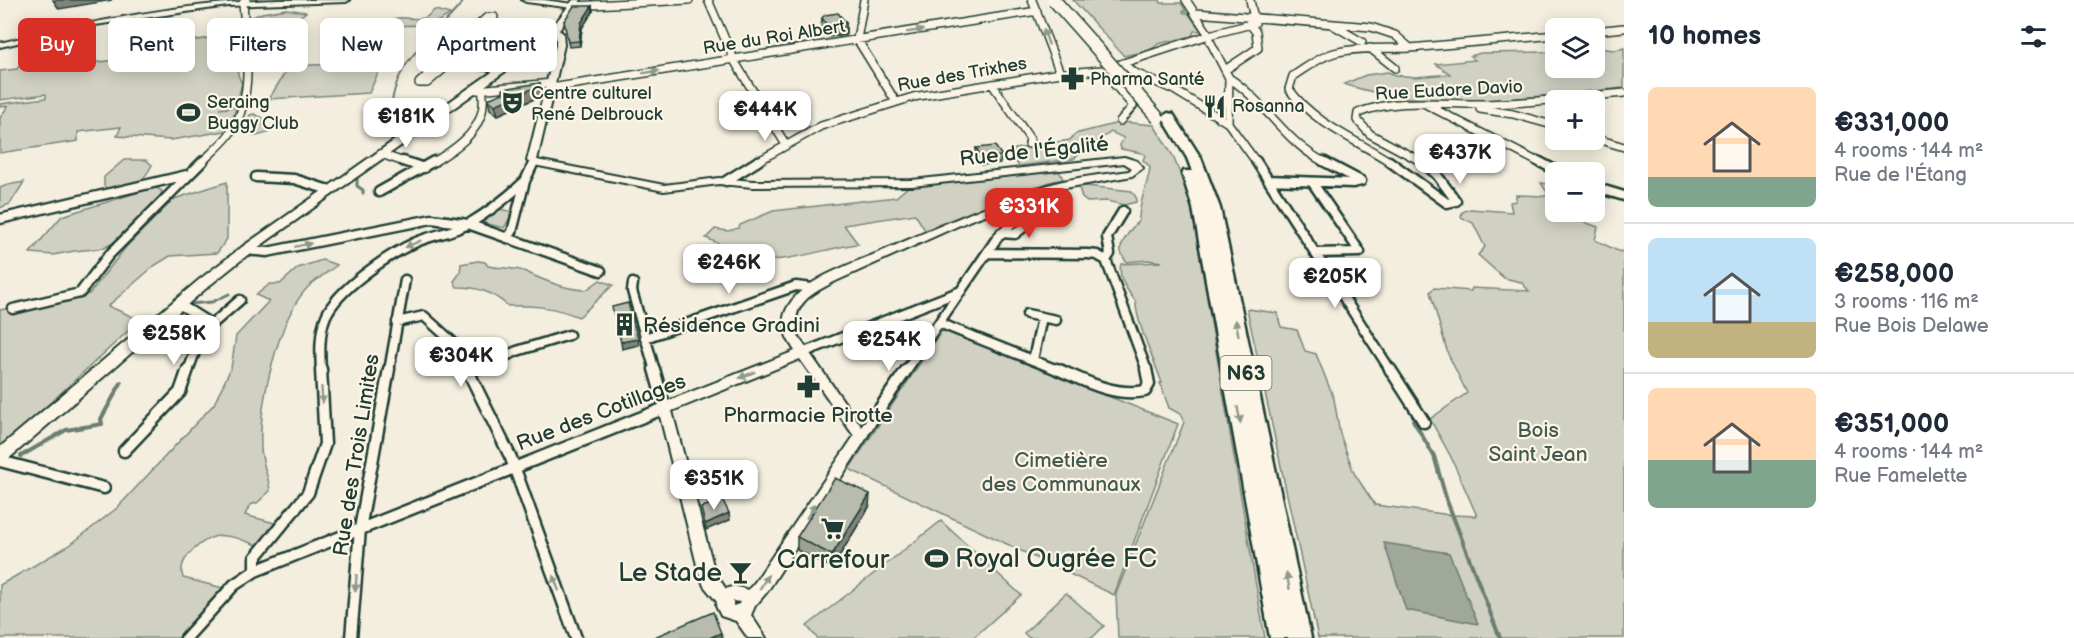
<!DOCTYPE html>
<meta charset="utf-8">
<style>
body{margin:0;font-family:"Balsamiq Sans",sans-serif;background:#f6f6f7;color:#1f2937;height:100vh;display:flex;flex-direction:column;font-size:22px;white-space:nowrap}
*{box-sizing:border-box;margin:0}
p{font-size:20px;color:#747a83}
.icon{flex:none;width:33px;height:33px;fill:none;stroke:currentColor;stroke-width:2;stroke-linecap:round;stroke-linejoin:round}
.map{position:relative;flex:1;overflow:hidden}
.drawer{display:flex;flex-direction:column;background:#fff;width:450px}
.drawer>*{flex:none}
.hud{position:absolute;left:18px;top:18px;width:570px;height:54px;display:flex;gap:12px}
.controls{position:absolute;left:1545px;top:18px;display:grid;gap:12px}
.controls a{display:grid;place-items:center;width:60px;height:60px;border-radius:9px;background:#fff;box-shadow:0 3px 15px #0003;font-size:30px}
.price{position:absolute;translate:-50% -51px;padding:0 14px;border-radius:12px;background:#fff;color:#222;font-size:20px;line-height:39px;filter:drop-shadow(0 2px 3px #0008)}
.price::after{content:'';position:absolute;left:50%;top:36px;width:18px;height:14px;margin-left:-9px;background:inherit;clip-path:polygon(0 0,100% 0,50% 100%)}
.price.active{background:#d93025;color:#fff}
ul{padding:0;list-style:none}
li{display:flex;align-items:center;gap:18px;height:150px;padding:0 24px}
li+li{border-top:2px solid #e0e1e3}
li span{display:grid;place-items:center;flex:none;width:168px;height:120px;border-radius:9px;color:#555}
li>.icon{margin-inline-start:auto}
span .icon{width:72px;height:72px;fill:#fffc;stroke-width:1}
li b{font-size:26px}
h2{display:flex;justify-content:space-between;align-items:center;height:72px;padding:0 24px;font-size:26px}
.tag{padding:0 21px;border-radius:9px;background:#fff;box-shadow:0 3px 15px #0003;font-size:21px;line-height:54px}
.tag.active{background:#d93025;color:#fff}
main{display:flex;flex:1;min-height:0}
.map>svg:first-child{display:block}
.green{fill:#d0d1c2;stroke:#78877b;stroke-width:1.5}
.water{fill:#a0a89b;stroke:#6c7d72;stroke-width:1.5}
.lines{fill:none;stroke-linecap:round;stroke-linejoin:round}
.stream-far2{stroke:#6c7d72;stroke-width:2}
.stream-far1{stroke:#6c7d72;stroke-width:3}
.stream{stroke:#6c7d72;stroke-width:4}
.minor-far2-casing{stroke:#1f3d34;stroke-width:10}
.minor-far1-casing{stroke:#1f3d34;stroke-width:13}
.minor-casing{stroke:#1f3d34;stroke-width:15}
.tertiary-casing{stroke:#1f3d34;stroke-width:4}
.secondary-casing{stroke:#1f3d34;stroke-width:4}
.trunk-casing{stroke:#1f3d34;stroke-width:5}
.minor-far2{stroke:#fcf5e5;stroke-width:7}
.minor-far1{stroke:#fcf5e5;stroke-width:8}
.minor{stroke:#fcf5e5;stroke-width:10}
.tertiary{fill:#fcf5e5;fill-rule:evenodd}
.secondary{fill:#fcf5e5;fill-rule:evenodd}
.trunk{fill:#fcf5e5;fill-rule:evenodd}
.trunk-bridge-casing{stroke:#1f3d34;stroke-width:15;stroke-linecap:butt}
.trunk-bridge{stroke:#fcf5e5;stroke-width:12}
.wall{fill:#9ea296;stroke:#1f3d34;stroke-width:1.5}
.shaded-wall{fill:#81847a;stroke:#1f3d34;stroke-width:1.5}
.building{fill:#b8bcae;stroke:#1f3d34;stroke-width:1.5}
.oneway{fill:#8e998c}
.labels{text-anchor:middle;stroke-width:4.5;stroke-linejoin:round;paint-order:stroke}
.far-street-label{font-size:18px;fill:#1f3d34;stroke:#fcf5e5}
.far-poi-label{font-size:18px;fill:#1f3d34;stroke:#fcf5e5;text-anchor:start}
.shield{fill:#fcf5e5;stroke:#617469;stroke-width:1.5}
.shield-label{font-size:20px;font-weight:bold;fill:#1f3d34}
.street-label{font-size:21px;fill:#1f3d34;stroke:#fcf5e5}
.poi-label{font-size:21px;fill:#1f3d34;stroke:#fcf5e5;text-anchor:start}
.park-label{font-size:21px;fill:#425b50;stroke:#fcf5e5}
.near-poi-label{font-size:26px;fill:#1f3d34;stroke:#fcf5e5;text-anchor:start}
</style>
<main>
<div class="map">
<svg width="1624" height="638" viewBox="0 0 1624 638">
<rect width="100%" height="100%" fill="#f3eede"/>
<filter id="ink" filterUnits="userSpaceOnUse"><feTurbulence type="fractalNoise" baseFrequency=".0167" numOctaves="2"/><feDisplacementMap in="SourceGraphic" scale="12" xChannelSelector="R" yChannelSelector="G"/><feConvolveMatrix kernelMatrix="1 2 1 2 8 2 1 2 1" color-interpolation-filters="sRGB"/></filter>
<g filter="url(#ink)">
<path class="green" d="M1073 0H1160L1161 3H1181L1186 11H1183L1184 13H1188L1201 31H1194L1192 36 1158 44C1150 53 1135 53 1124 56Z
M286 9 306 12C296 22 262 25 250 18L262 13Z
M435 10 450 14C433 28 409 25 388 26L386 23C398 13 411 21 424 18 430 16 430 12 435 10Z
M87 27 65 66 150 56 156 46 239 34C238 47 233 71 242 83L236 106 219 109 236 107 233 119 225 131 171 140 117 136 121 127 78 132V141L0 153V118L8 106 0 107V104L46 98V94L0 100V71L17 69 43 36Z
M1595 48 1615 50 1624 48V88C1532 96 1434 114 1344 84L1366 75 1388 72 1395 75 1415 77 1450 74 1436 64 1475 60 1470 56 1481 53 1548 52 1555 57 1556 68H1594Z
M383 62 369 93 269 99 289 66Z
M254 114 263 118V125L269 129 268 133 256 136 247 133 245 127 250 115Z
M1122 122 1154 125 1173 156 1190 199 1265 638H1118L1116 594 1184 422 1180 414 1169 408 1160 383H1162C1156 364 1135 320 1136 302 1128 291 1117 278 1121 264L1162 262 1148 260 1126 262C1124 257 1119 252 1121 247 1123 240 1134 224 1139 221 1138 202 1148 187 1150 167L1143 160 1145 155 1142 153 1121 149 1120 145 1124 138 1111 132 1073 159 1019 166 1013 158 1015 149 1070 140 1075 134Z
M124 160H146L152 165C141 187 131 186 109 190L104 186V177Z
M1059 171 1063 179 1050 182 925 230 915 214 844 225 858 244C830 247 784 264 759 259 741 255 723 245 706 238L715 229 728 231 739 228 740 225 773 211 896 197 908 187Z
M24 182 10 204 0 208V188L7 185Z
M227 182V239L217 253 170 256 154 266 108 306 140 320 0 449V310L89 294 126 247 174 199Z
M1541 183 1555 185 1556 212H1573L1571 213 1584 222 1598 227 1595 240 1620 252 1624 250V638H1318L1247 309 1277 313 1281 327 1297 330 1305 351 1316 354 1334 399 1340 434 1354 473 1375 505 1451 515 1477 516 1451 457 1430 419 1467 393 1448 354 1430 292 1434 288 1471 291 1472 288 1529 291 1521 282 1504 278 1478 255 1485 247 1473 223 1461 217 1462 212 1470 209 1512 212 1510 202 1516 201V195L1545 196 1548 194Z
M1086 186 1132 191 1137 199 1136 202 1124 205 1107 201 1087 202 1082 198 1079 187Z
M155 187 162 191 160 196 122 238 104 248 74 251 53 255 30 253 62 216Z
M499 209 513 212 504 228 480 222Z
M699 252 721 255 727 258C724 271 709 270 699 272L692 268V260Z
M322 260 337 265C328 272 317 279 308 287 278 318 259 404 261 447 261 462 269 476 270 491L257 503 250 505 245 515 278 524 259 546C228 535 216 527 190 553 183 561 180 568 183 578L223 588 179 638H0V585L70 545 117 508 214 404 231 368 236 336 269 301 256 295 270 284H280L298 268Z
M478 261 485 262 488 266C500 269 515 267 526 272 545 281 564 289 586 290L600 280 613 285 579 317C554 307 535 305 508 306 492 292 479 287 457 287L454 281 460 273 461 264Z
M945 331 1178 424 1114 595 849 469 941 332Z
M941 521 1021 595 973 638H817L807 626Z
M1066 593 1104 626 1092 638H1029L1024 633Z"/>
<path class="water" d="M1384 543 1449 553 1478 624 1406 610Z"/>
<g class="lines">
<path class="stream-far2" d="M390 128C389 60 425 48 463 2"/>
<path class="stream-far1" d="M357 175V186L363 190V193
M190 304 212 302 229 294
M135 352 147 340"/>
<path class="stream" d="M1413 420 1434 456 1447 501 1500 638
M21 456 66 430 102 424 101 419 121 383"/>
<defs>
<path id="minor-far2" d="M708 0 735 62 786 145
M864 0 857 39 896 102
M1032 0 1060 73
M1186 0 1209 35
M573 6 689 0
M1196 13 1371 27 1395 35 1410 48 1556 35
M1331 24 1362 42
M473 31 495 30 548 36
M1594 31 1624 28
M1210 41 1229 78 1228 123
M1370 48 1395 68
M1123 63 1133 72 1174 90 1228 123 1257 163
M442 66 462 64 502 69
M447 66 427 83H419L486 18 494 17 490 26
M1102 70 1133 106 1120 121
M1225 70 1258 48 1256 32 1249 23
M1229 78C1266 102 1285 143 1326 163
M992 84 1030 139 1029 144
M551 88 1037 11
M477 90 552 83
M1427 105 1540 163
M1480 109 1513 114 1556 126
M1594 138 1624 147
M381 154 407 163
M201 163C210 154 220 146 228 136 256 101 246 44 243 3L246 0
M432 163C459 147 490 126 482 90
M755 163 821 126 913 97 1054 74 1102 70 1209 35 1255 23 1250 0
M1392 163C1357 140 1314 124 1289 89L1293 76C1306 68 1319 57 1334 53 1358 47 1385 49 1410 48
M1424 163 1370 134 1357 120 1358 113C1397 97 1445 105 1486 104 1532 103 1578 97 1624 93"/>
<path id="minor-far1" d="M403 161 424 168
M1256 161 1391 371
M1323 161 1361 181
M1389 161 1447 203 1456 201 1437 175 1422 161
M1538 161 1559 172
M256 177 294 179 329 190
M1268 180 1353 183 1361 181
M726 181 758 161
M1312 182 1360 252 1315 253
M1594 187 1624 196
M379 192 434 161
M1123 211 1107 237 1110 254 1106 260 1147 371
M0 219 187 175
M1001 233 1015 234 1039 215 1058 216
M507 238 512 232 525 181 534 162
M246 250 267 252 432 219 468 224 601 271
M987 253 1088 254 1097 255 1106 260
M633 283 632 291 655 371
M179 304 211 324
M13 309 80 293 108 256 203 161
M1027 314 1056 320
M397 322 424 316 455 344 468 371
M939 323 1060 371
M645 338 796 286 812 288
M802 353 961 291
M1033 360 1042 317
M188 371 202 333 240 300
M321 371C320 354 319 332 326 316 337 290 388 255 414 243 431 235 453 233 470 223 490 211 508 197 525 181
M389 371 405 280
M472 371 517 351 569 335
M906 371 997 238 1038 198 1040 194 1038 192"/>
<path id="minor" d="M467 369 511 458 576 638
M1057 369C1085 381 1114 397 1145 391L1149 384 1146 369
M1390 369 1424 422
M469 372 475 369
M861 436 907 369
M124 451 180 392 188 369
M0 461 104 488
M255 571V558L308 493 325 444 321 369
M186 638 234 585 255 571 665 408 654 369
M351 638 360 529 389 369"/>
<path id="tertiary" d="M278 0H350L346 2 228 6 95 25 0 47V43C93 21 183 3 278 0Z
M522 0H544L573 4 577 6 573 8 526 2Z
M551 29H557L563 33 564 45 537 160 664 185 719 178 753 181 912 180 1124 157 1137 161 1143 168 1132 176 1054 190 971 220 836 281C812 293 790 304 797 335L868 436 767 592 755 606 751 615 766 638H748L736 621 721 616 716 606 717 602 704 586 699 573 658 408 660 404 795 351C785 336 778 322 789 305 806 277 858 262 887 249 940 226 993 202 1048 185 1074 177 1102 175 1129 171L1132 168 1124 163 912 186 753 187 719 184 664 191 534 165 527 161 556 45V36L551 33ZM800 359 854 436 755 582 748 590 734 586 726 589 715 573 672 411ZM733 601 740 602 739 604 733 606Z"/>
<path id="secondary" d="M573 0H581L557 33 545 43 250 253 210 285 6 461 0 462V447L200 279 242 247 539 39 551 29Z"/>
<path id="trunk" d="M1168 113 1173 114 1201 158 1220 208 1311 638H1270L1193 208 1182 174 1184 171H1192L1187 158 1162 117Z"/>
</defs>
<use href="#minor-far2" class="minor-far2-casing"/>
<use href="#minor-far1" class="minor-far1-casing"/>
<use href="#minor" class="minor-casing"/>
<use href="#tertiary" class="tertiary-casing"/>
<use href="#secondary" class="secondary-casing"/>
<use href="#trunk" class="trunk-casing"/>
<use href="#minor-far2" class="minor-far2"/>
<use href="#minor-far1" class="minor-far1"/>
<use href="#minor" class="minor"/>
<use href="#tertiary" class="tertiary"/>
<use href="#secondary" class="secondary"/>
<use href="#trunk" class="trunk"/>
<defs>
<path id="trunk-bridge" d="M1054 0 1158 118"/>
</defs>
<use href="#trunk-bridge" class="trunk-bridge-casing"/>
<use href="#trunk-bridge" class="trunk-bridge"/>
</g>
<path class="wall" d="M592 6 593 11 582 28 580 46 569 47 564 21Z
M822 18 846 23V35L827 37 821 30Z
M540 83 542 92 541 96 498 115 490 109 488 99Z
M976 148 1002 156 1000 163 981 165 975 154Z
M869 507 832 568 797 550V537Z"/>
<path class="shaded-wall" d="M53 0H112L59 9Z
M592 6 593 11 582 28 580 46 579 41 581 23Z
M846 23V35L827 37V25Z
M540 83 542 92 541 96 498 115 495 105Z
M638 339 639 345 622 349 621 342Z
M870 494 869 507 832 568V555Z
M729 513 730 520 706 530 705 524Z
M721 633 722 638H709Z"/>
<path class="building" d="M574 6H592L581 23 579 41 568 42 564 21Z
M838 13 846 23 827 25 822 18 825 15Z
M540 83 539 86 495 105 488 99 503 93V89Z
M995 146 1002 156 982 158 976 148Z
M628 303 638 339 621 342 612 307Z
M835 478 870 494 832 555 797 537Z
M722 499 729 513 705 524 701 508Z
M713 612 721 633 709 638H652Z"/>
<defs><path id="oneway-solid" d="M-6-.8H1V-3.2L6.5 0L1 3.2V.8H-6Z" transform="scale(1.5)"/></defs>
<g class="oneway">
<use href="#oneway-solid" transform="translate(915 31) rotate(-9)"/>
<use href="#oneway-solid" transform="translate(1046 37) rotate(-110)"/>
<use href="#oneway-solid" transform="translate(651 72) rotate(-9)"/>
<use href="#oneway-solid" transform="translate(413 244) rotate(156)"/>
<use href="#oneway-solid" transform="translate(303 245) rotate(-12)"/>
<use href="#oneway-solid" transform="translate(1237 328) rotate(-101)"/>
<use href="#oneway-solid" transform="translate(747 375) rotate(158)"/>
<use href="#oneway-solid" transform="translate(322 395) rotate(86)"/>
<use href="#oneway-solid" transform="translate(1239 415) rotate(79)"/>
<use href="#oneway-solid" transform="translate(811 511) rotate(-57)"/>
<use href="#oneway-solid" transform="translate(1288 581) rotate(-101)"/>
<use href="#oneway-solid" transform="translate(764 582) rotate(-59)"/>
<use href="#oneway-solid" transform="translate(356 583) rotate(94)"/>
<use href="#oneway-solid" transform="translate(556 583) rotate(-110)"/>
</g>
</g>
<defs>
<symbol id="pharmacy-bare" viewBox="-9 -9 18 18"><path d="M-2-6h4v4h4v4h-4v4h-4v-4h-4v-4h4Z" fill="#1f3d34" stroke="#fcf5e5" stroke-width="2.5" paint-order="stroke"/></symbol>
<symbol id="theatre-bare" viewBox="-9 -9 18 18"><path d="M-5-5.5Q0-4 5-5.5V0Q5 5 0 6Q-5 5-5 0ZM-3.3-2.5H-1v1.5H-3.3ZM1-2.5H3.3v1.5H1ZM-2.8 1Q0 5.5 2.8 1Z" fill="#1f3d34" stroke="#fcf5e5" stroke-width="2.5" paint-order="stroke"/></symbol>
<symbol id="restaurant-bare" viewBox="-9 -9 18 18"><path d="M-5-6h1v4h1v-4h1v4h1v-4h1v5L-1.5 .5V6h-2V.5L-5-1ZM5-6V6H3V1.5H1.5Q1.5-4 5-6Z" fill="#1f3d34" stroke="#fcf5e5" stroke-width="2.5" paint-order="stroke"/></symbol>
<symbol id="stadium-bare" viewBox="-9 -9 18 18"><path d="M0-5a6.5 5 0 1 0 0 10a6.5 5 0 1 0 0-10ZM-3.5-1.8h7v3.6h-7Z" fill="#1f3d34" stroke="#fcf5e5" stroke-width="2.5" paint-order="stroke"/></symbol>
<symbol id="building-bare" viewBox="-9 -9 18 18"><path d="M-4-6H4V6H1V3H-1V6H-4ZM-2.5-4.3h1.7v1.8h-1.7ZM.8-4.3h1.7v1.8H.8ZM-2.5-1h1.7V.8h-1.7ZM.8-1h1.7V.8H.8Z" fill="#1f3d34" stroke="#fcf5e5" stroke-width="2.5" paint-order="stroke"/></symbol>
<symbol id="supermarket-bare" viewBox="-9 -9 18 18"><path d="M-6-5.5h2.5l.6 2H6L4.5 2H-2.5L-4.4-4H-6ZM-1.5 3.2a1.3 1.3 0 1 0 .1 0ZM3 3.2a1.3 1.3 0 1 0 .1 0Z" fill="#1f3d34" stroke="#fcf5e5" stroke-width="2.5" paint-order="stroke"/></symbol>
<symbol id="bar-bare" viewBox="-9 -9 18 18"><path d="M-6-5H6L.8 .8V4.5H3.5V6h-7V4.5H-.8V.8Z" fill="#1f3d34" stroke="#fcf5e5" stroke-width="2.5" paint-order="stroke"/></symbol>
</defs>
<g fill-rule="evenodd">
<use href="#pharmacy-bare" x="1056" y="62" width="33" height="33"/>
<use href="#theatre-bare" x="496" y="86" width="33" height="33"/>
<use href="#restaurant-bare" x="1198" y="90" width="33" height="33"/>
<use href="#stadium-bare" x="172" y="96" width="33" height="33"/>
<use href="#building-bare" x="608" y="308" width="33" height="33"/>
<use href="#pharmacy-bare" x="792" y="370" width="33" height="33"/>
<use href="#supermarket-bare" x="816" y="512" width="33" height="33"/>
<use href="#stadium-bare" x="920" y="542" width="33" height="33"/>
<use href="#bar-bare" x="724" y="556" width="33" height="33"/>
</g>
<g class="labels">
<g class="far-street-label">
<text transform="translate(774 37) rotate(-9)" y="6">Rue du Roi Albert</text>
<text transform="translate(962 74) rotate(-10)" y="6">Rue des Trixhes</text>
<text transform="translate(1449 90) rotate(-3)" y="6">Rue Eudore Davio</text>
</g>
<g class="far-poi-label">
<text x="1090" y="85">Pharma Santé</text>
<text x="531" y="99">Centre culturel<tspan x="531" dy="21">René Delbrouck</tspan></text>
<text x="207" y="108">Seraing<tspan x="207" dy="21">Buggy Club</tspan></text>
<text x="1232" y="112">Rosanna</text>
</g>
<rect class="shield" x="1220.5" y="356" width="51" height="34" rx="4.5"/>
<g class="shield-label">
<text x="1246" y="380">N63</text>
</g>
<g class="street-label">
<text transform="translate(1034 151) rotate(-6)" y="7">Rue de l'Égalité</text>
<text transform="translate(601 412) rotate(-21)" y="7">Rue des Cotillages</text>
<text transform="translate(356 455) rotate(-81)" y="7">Rue des Trois Limites</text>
</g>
<g class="poi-label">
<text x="643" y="332">Résidence Gradini</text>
<text x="808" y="422" text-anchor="middle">Pharmacie Pirotte</text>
</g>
<g class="park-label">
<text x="1538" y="437">Bois<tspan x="1538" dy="24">Saint Jean</tspan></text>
<text x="1061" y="467">Cimetière<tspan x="1061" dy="24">des Communaux</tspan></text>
</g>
<g class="near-poi-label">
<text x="955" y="567">Royal Ougrée FC</text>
<text x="833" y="568" text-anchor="middle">Carrefour</text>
<text x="722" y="581" text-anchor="end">Le Stade</text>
</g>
</g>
</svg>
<div class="controls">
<a><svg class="icon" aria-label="layers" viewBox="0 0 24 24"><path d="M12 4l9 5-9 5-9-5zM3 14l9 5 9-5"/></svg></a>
<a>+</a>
<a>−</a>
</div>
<b class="price" style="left:765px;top:142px">€444K</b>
<b class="price" style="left:406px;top:149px">€181K</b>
<b class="price" style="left:1460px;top:185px">€437K</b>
<b class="price active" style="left:1029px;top:239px">€331K</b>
<b class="price" style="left:729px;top:295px">€246K</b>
<b class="price" style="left:1335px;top:309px">€205K</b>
<b class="price" style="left:174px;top:366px">€258K</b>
<b class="price" style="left:889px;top:372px">€254K</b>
<b class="price" style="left:461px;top:388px">€304K</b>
<b class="price" style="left:714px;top:511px">€351K</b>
<div class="hud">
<a class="tag active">Buy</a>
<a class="tag">Rent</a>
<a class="tag">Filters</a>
<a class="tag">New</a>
<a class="tag">Apartment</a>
</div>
</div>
<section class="drawer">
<h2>10 homes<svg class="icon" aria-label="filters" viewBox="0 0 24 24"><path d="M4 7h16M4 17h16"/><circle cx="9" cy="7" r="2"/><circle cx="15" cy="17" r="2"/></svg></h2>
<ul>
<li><span style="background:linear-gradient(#ffd9b3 75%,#7fa58c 0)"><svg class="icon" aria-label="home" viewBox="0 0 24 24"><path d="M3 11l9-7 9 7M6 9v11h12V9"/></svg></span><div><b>€331,000</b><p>4 rooms · 144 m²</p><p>Rue de l'Étang</p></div></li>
<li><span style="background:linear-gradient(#bfe0f5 70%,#c2b280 0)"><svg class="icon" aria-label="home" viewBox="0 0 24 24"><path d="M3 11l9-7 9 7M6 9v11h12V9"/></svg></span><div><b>€258,000</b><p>3 rooms · 116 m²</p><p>Rue Bois Delawe</p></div></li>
<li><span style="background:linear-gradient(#ffd9b3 60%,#7fa58c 0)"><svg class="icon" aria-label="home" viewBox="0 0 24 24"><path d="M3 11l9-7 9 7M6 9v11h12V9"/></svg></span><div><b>€351,000</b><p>4 rooms · 144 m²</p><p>Rue Famelette</p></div></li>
</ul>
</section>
</main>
